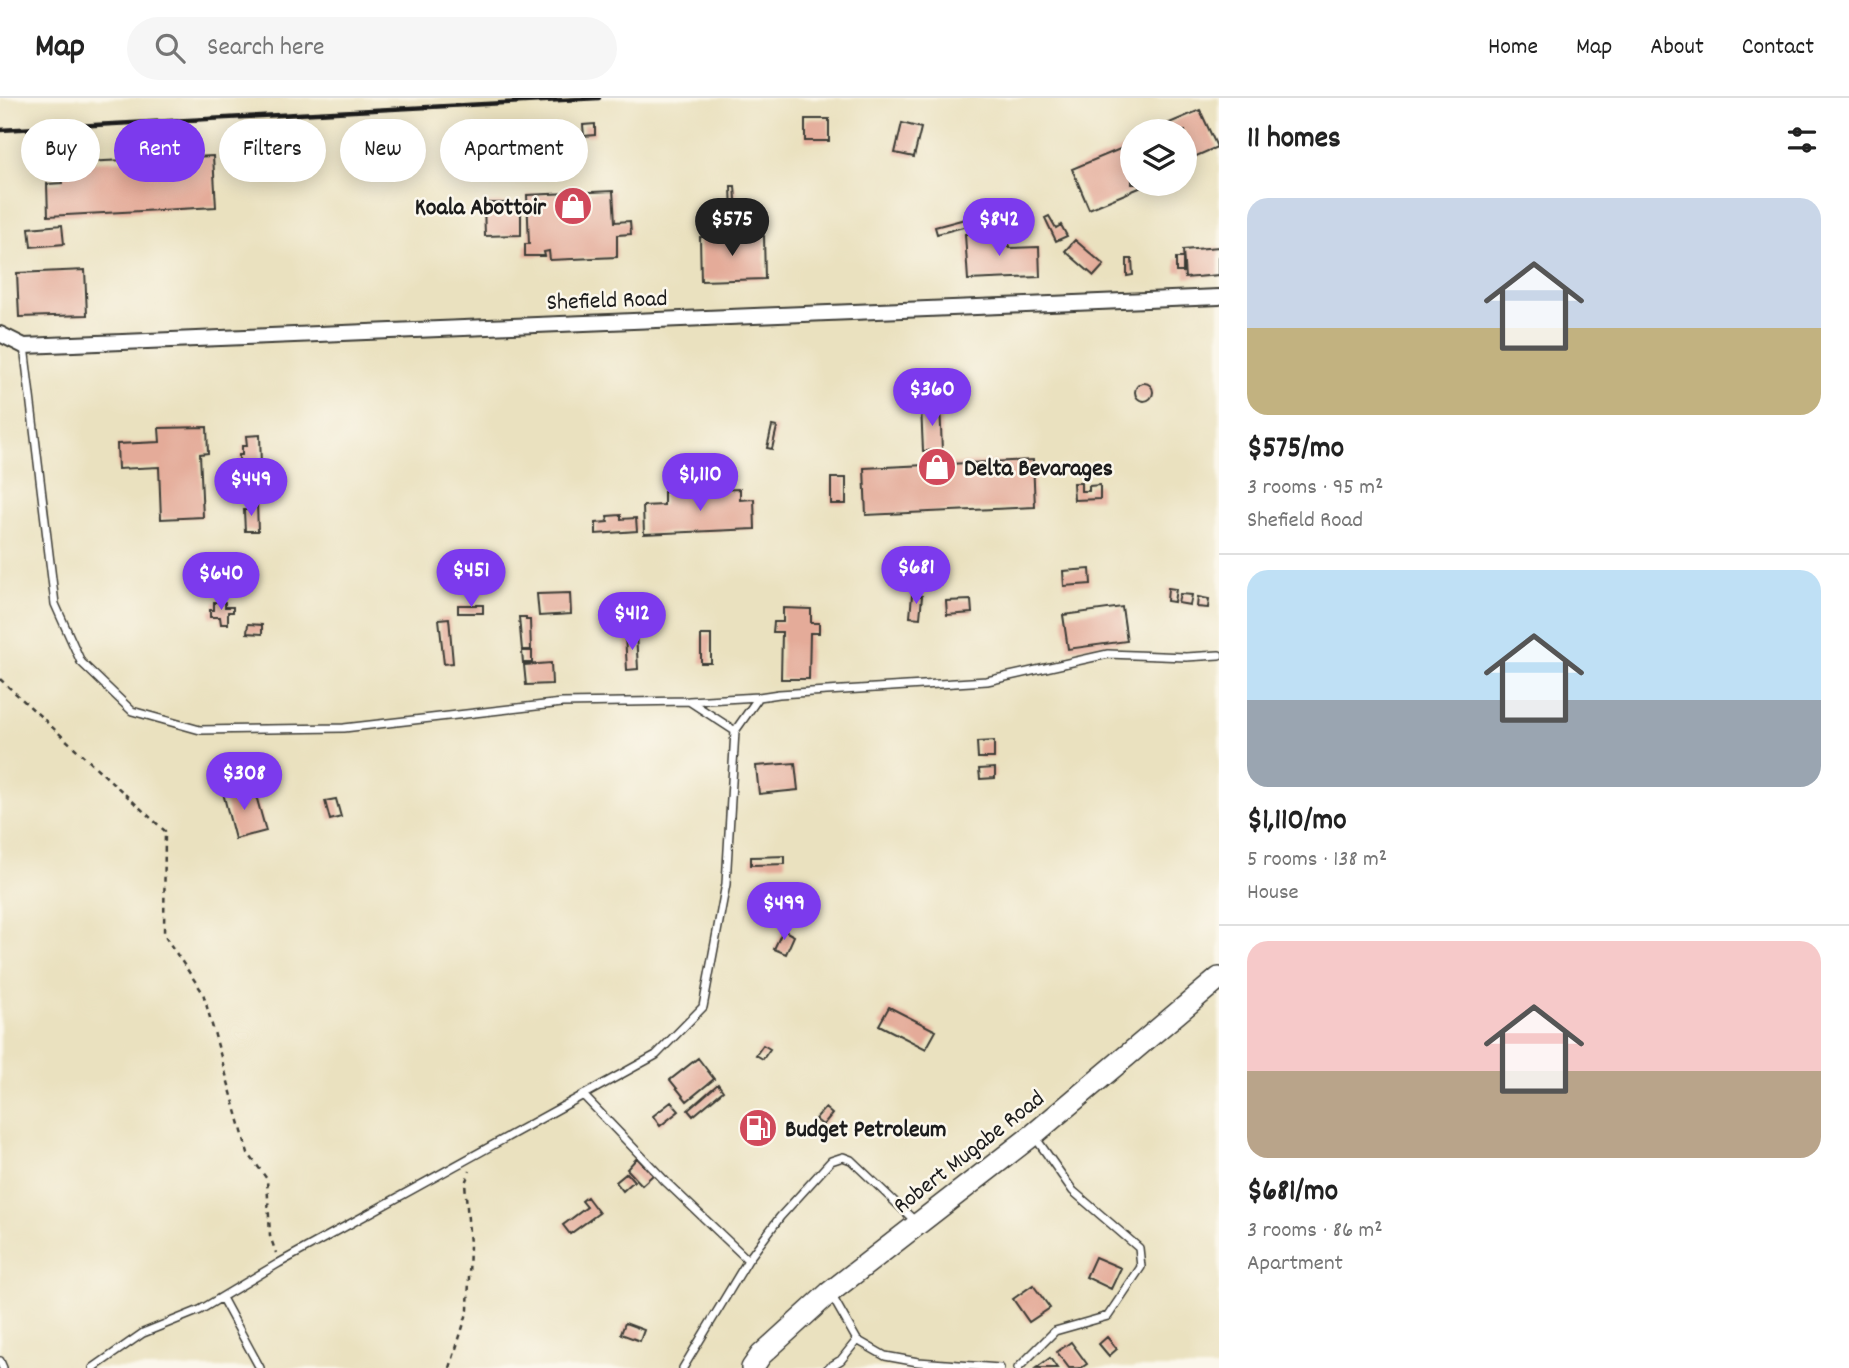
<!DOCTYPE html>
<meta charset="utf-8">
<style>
body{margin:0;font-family:Dekko,sans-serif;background:#f6f6f6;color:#222;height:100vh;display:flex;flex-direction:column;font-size:26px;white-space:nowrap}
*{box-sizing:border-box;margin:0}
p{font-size:23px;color:#767676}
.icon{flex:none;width:38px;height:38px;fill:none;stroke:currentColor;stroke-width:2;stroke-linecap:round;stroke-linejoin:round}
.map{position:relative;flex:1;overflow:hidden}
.panel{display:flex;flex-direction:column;background:#fff;width:630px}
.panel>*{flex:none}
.guide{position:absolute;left:21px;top:21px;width:665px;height:63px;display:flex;gap:14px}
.buttons{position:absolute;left:1120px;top:21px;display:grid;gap:14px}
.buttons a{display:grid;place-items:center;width:77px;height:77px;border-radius:50%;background:#fff;box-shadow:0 4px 18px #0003;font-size:35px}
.price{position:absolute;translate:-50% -60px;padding:0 16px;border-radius:24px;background:#7c3aed;color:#fff;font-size:23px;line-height:46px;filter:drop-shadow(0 2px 4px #0008)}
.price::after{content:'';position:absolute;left:50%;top:42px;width:21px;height:16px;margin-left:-10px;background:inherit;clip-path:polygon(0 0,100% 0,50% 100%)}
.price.current{background:#222;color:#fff}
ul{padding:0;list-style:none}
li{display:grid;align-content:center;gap:14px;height:371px;padding:0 28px}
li+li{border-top:2px solid #e0e0e0}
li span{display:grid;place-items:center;height:217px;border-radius:21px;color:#555}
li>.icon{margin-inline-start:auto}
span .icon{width:126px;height:126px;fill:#fffc;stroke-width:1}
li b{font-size:30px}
h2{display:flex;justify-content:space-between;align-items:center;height:84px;padding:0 28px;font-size:30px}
.chip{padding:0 24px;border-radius:32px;background:#fff;box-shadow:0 4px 18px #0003;font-size:24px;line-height:63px}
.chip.current{background:#7c3aed;color:#fff}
header{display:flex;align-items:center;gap:42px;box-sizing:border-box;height:98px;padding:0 35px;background:#fff;border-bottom:2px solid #e0e0e0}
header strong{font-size:33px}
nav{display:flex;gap:38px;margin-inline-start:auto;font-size:24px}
.search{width:490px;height:63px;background:#f6f6f6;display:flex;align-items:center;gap:18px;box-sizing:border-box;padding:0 24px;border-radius:38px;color:#767676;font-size:26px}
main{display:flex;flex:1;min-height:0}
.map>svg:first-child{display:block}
.building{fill:#e4ab99}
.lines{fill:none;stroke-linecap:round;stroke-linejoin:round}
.lane-casing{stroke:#3b3a34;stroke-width:10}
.street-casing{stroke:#3b3a34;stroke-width:18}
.primary-casing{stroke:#3b3a34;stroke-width:24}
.path{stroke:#3b3a34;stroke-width:2.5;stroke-dasharray:5 5;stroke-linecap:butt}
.lane{stroke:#fff;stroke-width:7}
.street{stroke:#fff;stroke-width:14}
.primary{stroke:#fff;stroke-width:21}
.rail{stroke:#1c1c1c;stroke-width:4.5}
.labels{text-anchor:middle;stroke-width:5;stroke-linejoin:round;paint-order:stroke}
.poi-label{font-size:24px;font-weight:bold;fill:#1c1c1c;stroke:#fbf7ec;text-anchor:start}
.street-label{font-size:24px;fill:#1c1c1c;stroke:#fbf7ec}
</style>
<header>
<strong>Map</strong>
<div class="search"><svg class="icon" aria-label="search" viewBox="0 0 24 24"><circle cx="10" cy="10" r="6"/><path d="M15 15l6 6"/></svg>Search here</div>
<nav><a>Home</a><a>Map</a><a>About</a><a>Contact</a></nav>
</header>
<main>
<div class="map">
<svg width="1219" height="1270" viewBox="0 0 1219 1270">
<rect width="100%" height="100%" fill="#fbf7ec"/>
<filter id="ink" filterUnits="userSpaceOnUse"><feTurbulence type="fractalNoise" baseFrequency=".0143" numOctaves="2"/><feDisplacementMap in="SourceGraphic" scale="14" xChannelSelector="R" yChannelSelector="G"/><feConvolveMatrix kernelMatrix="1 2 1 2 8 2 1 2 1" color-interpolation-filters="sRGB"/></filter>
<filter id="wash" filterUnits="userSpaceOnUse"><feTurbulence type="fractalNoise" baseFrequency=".00686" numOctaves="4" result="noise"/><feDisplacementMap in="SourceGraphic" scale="28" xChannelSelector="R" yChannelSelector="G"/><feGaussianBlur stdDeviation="1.57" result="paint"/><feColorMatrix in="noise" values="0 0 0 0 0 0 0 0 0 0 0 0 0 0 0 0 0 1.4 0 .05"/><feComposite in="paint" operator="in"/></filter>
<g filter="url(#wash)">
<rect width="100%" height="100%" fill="#eae1bf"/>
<g id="blocks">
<path class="building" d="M1200 12 1217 49 1185 63V33H1162L1169 30 1167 26Z
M805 21H829V43H805Z
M902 25 921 30 914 59 895 55Z
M595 26V37L584 38 583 27Z
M1132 46V86H1149L1089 111 1072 71Z
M213 58 216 109 48 118 47 86 62 85 61 65Z
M731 88H735L737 115H732Z
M613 93 615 124 630 123 631 136 617 137V159L550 162 549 153 544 154 545 158H525V146H529L527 97Z
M484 105H521V137L485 138Z
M1049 118 1056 130 1061 127 1067 138 1056 143 1045 120Z
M965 121 967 128 937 136 935 129Z
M62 127 64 146 31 149 29 130Z
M1008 134 1009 150 1039 149 1040 179 968 182 965 136Z
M764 138 765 181 701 183 700 139Z
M1075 142 1104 167 1094 178 1065 153Z
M1219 149V177L1185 180 1183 152Z
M1176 160H1183V174H1176Z
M1127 161H1132L1133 177 1127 178Z
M85 172 87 217 19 219 17 175Z
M1135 294a9 9 0 1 1 18 0a9 9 0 1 1-18 0Z
M940 307 942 352 923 353 921 308Z
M772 328 777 329 772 351 767 350Z
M207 329 208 355 200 356 203 419 161 421 159 369 118 371 117 346 160 344 159 330Z
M260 337 261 367 239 368V357H242V348H247L246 338Z
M1033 362 1035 409 866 417 864 370Z
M831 380H846V406H831Z
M1073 385H1081V393H1089V388L1100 387V401L1074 402Z
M740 391V402L754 401 755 431 644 436 643 408 664 407V394Z
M249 406H257L258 433H245L244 412H249Z
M621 417V421L636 420 637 433 596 436V425L608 424 607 418Z
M1090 471 1091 486 1064 488 1063 473Z
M1168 490 1176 491 1174 504 1167 503Z
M570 495 571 516 539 518 537 496Z
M1180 496 1192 497 1190 507 1178 505Z
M912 497 922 498 920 520 910 519Z
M1198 499 1209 501 1208 510 1197 509Z
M971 502 972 515 947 517 946 503Z
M214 504H225V509H233V514H228V526H221L220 519H210V512H214Z
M458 507H483V515H458Z
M1122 509 1127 543 1068 551 1063 517Z
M783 510 811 511V525H819V535H810L809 581H781L782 534H773L774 524H783Z
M519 519H526V522H530L531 552H522Z
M449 520 453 565 444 566 439 521Z
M248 526 262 527V536L247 535Z
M636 535 638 571 627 572 625 536Z
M701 537H711V565H701Z
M522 553H532V565H523Z
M551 565 552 586 526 587 524 567Z
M994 643V660H978L977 644Z
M795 665 798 692 759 696 756 668Z
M995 670V680L980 681 979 671Z
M253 687 266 733 235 741 223 695Z
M336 701 341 719 330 722 325 703Z
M785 758V766L751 767V759Z
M783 832 794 838 786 856 774 851Z
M889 909 936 933 926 951 879 927Z
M763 947 770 951 763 961 756 957Z
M698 960 714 981 687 1003 670 982Z
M718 986 723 993 693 1018 688 1012Z
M671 1004 679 1013 660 1028 653 1018Z
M825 1010 832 1016 823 1027 815 1021Z
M637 1060 653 1077 642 1087 627 1071Z
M627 1075 634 1083 623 1093 616 1084Z
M587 1099 599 1115 570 1136 563 1127 587 1109 582 1103Z
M1095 1159 1121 1170 1111 1191 1086 1179Z
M1033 1187 1050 1210 1029 1224 1013 1201Z
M625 1225 644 1232 640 1243 621 1236Z
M1107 1239 1117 1251 1109 1258 1099 1246Z
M1071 1244 1087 1266 1081 1270H1069L1057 1254Z
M1050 1260 1057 1270H1036Z"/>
</g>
</g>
<g filter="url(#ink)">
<use href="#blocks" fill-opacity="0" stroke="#3b3a34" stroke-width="2"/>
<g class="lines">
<defs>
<path id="lane" d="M24 248 55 506 81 564 132 613 200 632 344 630 562 605 689 603 735 633 726 786 703 909 656 957 279 1165 200 1212 143 1235 93 1270
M689 603 759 599
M735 633 759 599 779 596 987 583 1108 556 1186 559 1219 557
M583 997 667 1085 748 1162
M832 1198 857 1242 885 1258 918 1264 1000 1270
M222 1200 260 1270
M0 1263 3 1270
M683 1270 748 1162 780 1119 831 1063 843 1059 851 1062 916 1124
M828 1270 841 1262 857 1242
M1018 1270 1055 1233 1108 1218 1141 1169 1139 1150 1073 1093 1035 1039"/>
<path id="street" d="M0 236 24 248 1219 199"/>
<path id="primary" d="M752 1270 761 1257 829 1195 1034 1036 1219 880"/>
</defs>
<use href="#lane" class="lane-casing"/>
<use href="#street" class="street-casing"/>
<use href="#primary" class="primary-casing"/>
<path class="path" d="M0 581 165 733 164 837 203 895 248 1055 267 1081 270 1138 276 1155
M450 1270 468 1212 470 1146 465 1085 470 1073"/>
<use href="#lane" class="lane"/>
<use href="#street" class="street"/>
<use href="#primary" class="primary"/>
<path class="rail" d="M0 32 599 0"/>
</g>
</g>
<defs>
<symbol id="shop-disc" viewBox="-11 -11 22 22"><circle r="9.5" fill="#d1495b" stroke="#fbf7ec"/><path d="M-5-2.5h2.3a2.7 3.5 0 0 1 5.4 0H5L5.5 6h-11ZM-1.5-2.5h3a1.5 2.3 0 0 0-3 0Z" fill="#fff"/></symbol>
<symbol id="fuel-disc" viewBox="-11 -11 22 22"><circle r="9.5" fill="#d1495b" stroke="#fbf7ec"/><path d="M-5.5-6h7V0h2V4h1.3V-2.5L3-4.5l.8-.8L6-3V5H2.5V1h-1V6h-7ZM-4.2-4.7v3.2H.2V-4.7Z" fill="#fff"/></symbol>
</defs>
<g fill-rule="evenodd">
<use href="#shop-disc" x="551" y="86" width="44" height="44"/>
<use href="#shop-disc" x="915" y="347" width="44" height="44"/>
<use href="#fuel-disc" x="736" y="1008" width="44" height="44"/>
</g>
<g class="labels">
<g class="poi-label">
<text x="546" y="116" text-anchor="end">Koala Abottoir</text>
<text x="964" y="377">Delta Bevarages</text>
<text x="785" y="1038">Budget Petroleum</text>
</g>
<g class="street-label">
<text transform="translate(607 201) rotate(-2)" y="8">Shefield Road</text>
<text transform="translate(968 1053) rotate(-38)" y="8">Robert Mugabe Road</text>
</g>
</g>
</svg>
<div class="buttons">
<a><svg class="icon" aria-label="layers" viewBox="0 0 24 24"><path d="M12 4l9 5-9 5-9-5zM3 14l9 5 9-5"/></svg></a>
</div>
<b class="price current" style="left:732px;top:160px">$575</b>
<b class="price" style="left:999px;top:160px">$842</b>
<b class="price" style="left:932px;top:330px">$360</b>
<b class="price" style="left:700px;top:415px">$1,110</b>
<b class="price" style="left:251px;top:420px">$449</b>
<b class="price" style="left:916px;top:508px">$681</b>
<b class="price" style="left:471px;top:511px">$451</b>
<b class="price" style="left:221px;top:514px">$640</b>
<b class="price" style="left:632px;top:554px">$412</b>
<b class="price" style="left:244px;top:714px">$308</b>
<b class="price" style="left:784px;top:844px">$499</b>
<div class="guide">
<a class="chip">Buy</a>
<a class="chip current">Rent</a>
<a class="chip">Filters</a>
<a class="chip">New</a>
<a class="chip">Apartment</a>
</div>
</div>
<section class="panel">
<h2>11 homes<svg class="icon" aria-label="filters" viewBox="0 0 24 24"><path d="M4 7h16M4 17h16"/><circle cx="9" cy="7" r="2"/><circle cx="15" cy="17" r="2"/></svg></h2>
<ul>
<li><span style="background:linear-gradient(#c9d6e8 60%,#c2b280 0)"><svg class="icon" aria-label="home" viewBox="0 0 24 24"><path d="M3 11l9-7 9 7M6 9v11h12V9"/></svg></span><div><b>$575/mo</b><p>3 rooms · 95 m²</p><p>Shefield Road</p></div></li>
<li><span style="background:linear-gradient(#bfe0f5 60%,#9aa5b1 0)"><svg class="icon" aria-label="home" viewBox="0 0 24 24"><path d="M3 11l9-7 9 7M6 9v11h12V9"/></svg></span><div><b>$1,110/mo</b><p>5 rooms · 138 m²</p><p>House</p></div></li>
<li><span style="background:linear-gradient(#f6c9c9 60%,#b9a48a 0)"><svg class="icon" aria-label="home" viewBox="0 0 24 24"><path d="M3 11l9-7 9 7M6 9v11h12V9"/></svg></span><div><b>$681/mo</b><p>3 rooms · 86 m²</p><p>Apartment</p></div></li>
</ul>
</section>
</main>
